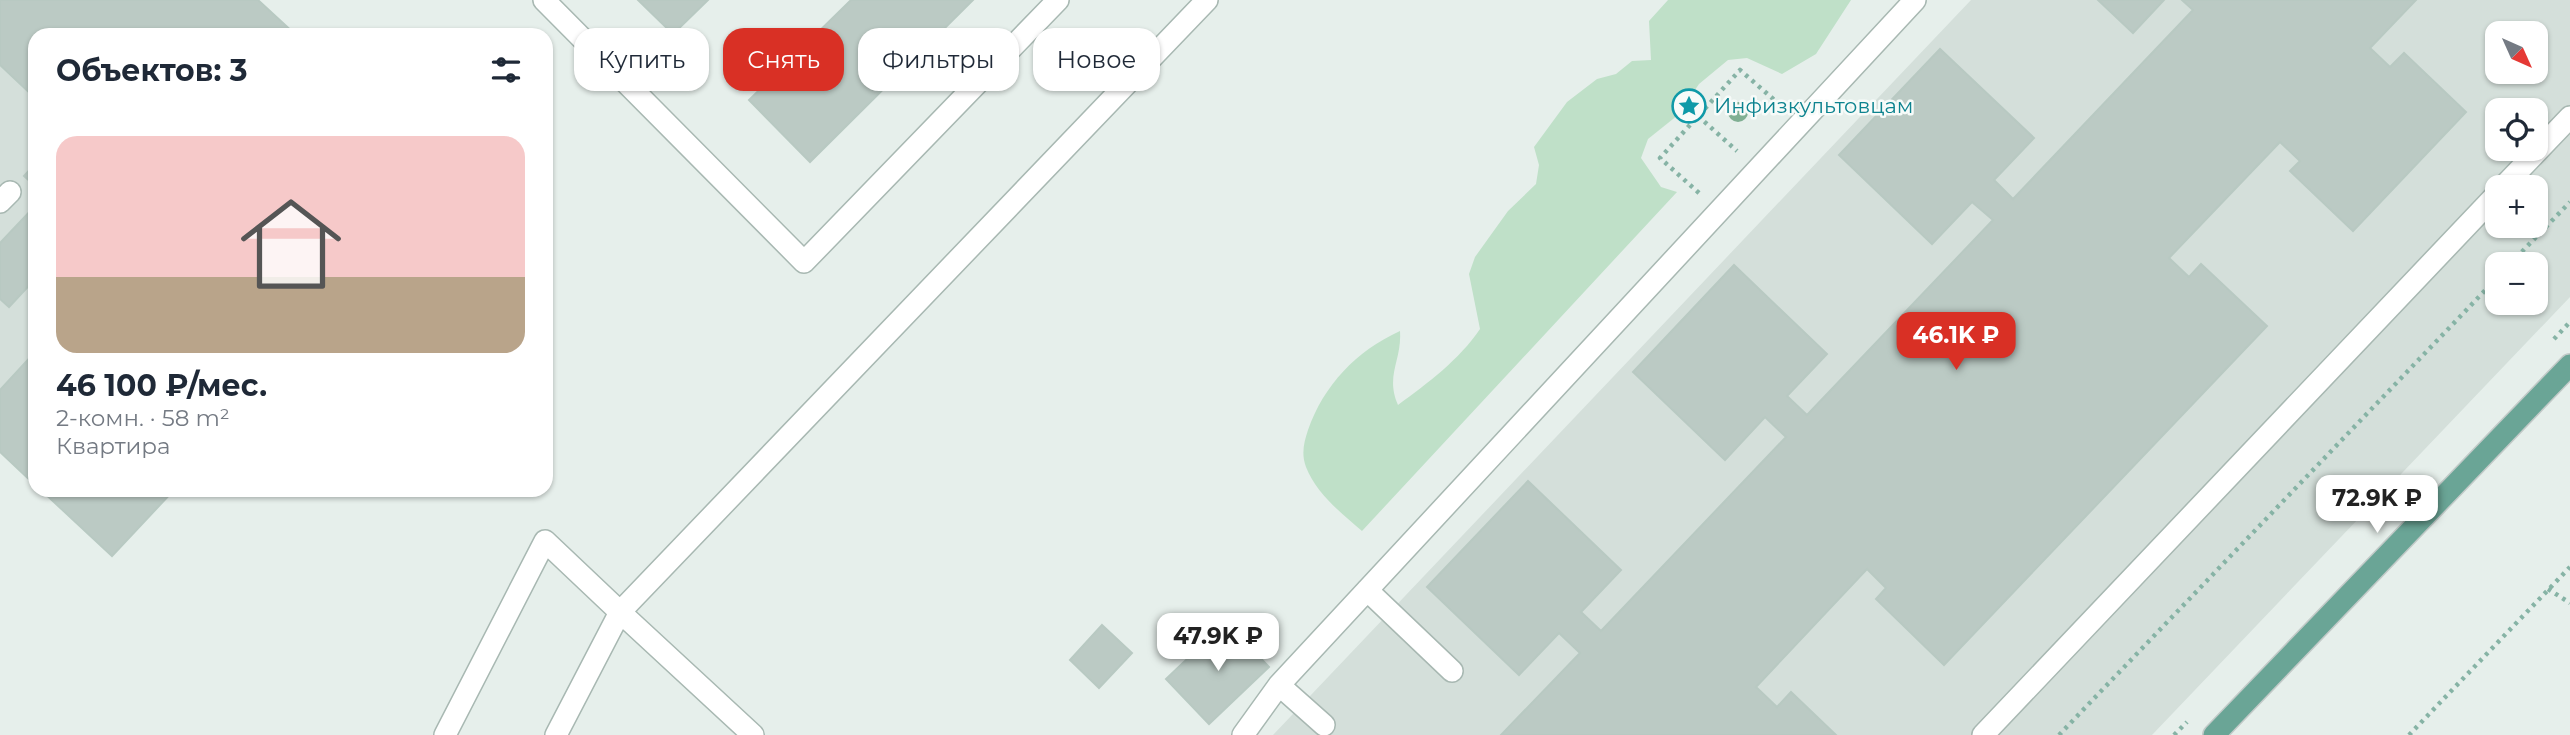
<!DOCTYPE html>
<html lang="ru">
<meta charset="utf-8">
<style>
body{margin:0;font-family:Montserrat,sans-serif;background:#f6f6f7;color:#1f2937;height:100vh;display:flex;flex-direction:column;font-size:26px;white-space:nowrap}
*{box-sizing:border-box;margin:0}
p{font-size:23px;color:#747a83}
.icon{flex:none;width:38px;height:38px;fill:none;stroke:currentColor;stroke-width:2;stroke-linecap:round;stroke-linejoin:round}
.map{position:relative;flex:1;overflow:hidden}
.sheet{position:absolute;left:28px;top:28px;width:525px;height:469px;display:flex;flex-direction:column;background:#fff;border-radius:21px;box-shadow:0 2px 5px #0004}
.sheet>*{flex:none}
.hud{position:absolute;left:574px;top:28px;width:665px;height:63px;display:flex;gap:14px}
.needle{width:46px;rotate:135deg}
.buttons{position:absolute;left:2485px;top:21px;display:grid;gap:14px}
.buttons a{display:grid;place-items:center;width:63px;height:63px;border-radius:14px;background:#fff;box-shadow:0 2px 5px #0004;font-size:35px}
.price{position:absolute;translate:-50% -60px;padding:0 16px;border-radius:14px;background:#fff;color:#222;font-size:23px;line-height:46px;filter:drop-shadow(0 2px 4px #0008)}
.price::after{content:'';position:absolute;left:50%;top:42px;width:21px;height:16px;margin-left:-10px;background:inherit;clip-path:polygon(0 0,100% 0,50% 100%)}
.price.active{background:#d93025;color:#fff}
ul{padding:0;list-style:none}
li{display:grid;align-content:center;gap:14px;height:371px;padding:0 28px}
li+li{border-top:2px solid #e0e1e3}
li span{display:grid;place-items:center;height:217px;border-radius:21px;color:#555}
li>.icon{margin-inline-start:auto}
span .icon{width:126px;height:126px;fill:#fffc;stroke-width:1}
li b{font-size:30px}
h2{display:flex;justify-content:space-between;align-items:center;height:84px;padding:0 28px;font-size:30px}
.pill{padding:0 24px;border-radius:21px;background:#fff;box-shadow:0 2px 5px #0004;font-size:24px;line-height:63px}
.pill.active{background:#d93025;color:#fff}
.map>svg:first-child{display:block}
.built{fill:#d4dfda;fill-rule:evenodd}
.green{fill:#bfe0c8}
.building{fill:#bbcac4;stroke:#b8c9c2;stroke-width:2}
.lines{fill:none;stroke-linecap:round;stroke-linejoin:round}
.minor-casing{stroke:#a8b8b2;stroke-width:24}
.major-casing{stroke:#c2cac8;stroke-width:24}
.path{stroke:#86b3a5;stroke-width:4.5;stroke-dasharray:3.5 5;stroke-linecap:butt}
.minor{stroke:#fff;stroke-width:21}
.major{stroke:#6aa596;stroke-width:21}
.tree{fill:#80af93}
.labels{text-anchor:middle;stroke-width:5;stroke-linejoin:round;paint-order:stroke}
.culture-label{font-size:21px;fill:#0d838f;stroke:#f7fbf9;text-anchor:start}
</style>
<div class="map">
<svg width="2570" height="735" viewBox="0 0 2570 735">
<rect width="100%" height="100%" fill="#e6efeb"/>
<path class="built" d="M0 0H258L296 35H35V485L0 452Z
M1971 0H2570V297L2152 735H1273ZM2497 33H2536V72H2497ZM2497 110H2536V149H2497ZM2497 187H2536V226H2497ZM2497 264H2536V303H2497Z"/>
<path class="green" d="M1668 0H1851L1816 54 1782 74 1747 58 1728 60 1699 84 1678 115 1648 139 1641 158 1661 187 1677 192 1362 531C1341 513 1316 493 1306 467 1301 454 1304 442 1308 430 1324 385 1356 351 1400 331 1402 361 1385 375 1398 405 1428 383 1459 360 1480 329L1469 274 1475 257 1508 211 1536 184 1539 165 1534 147 1567 102 1597 79 1616 74 1632 61 1651 60 1649 21Z"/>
<path class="building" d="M0 0H258L296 35H35V98L0 65Z
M638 0H708L673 34Z
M851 0H973L810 162 749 100Z
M2098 0H2164L2133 33Z
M2182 0H2416L2370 48 2390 67 2404 53 2466 112 2353 231 2290 171 2300 161 2280 142 2169 258 2189 277 2201 264 2267 326 1944 665 1876 599 1886 588 1867 569 1756 687 1777 707 1791 692 1836 735H1501L1580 653 1559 633 1519 675 1427 587 1528 481 1621 570 1581 612 1601 631 1786 437 1765 417 1725 460 1633 372 1734 265 1827 354 1787 396 1807 415 1993 220 1972 202 1932 244 1839 155 1940 49 2034 138 1994 180 2013 199 2193 10Z
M35 164V186L24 176Z
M35 206V279L9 307 0 299V243Z
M35 352V485L0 452V390Z
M41 490H174L112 556Z
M1226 622 1269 667 1209 724 1166 679Z
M1102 625 1132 653 1099 688 1070 660Z"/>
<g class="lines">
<defs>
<path id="minor" d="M544 0 804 262 1058 0
M2503 187 2570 117
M0 202 10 192
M1367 590 1452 671
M1279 685 1324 725
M445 735 545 541 620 612 1207 0
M556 735 620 612 753 735
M1243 735 1279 685 1915 0
M1983 735 2497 194"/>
<path id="major" d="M2214 735 2570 365"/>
</defs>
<use href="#minor" class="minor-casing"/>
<use href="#major" class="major-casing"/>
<path class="path" d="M1698 116 1737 151
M1699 193 1660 158 1740 70 1779 104
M2510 264 2570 202
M2554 339 2570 322
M2548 589 2570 603
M2059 735 2497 278
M2174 735 2187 722
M2409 735 2570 567"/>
<use href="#minor" class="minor"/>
<use href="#major" class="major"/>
</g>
<circle class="tree" cx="1738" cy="112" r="10"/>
<defs>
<symbol id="sight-ring" viewBox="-11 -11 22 22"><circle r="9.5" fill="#f7fbf9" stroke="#0f9aa8" stroke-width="1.5"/><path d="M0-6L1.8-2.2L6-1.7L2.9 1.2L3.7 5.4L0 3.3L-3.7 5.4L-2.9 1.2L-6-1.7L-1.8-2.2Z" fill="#0f9aa8"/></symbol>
</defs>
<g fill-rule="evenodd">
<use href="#sight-ring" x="1670" y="87" width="38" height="38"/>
</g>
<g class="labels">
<g class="culture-label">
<text x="1714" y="113">Инфизкультовцам</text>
</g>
</g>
</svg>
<div class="buttons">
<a><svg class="needle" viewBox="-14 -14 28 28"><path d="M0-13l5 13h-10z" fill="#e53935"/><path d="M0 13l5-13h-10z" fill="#747a83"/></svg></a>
<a><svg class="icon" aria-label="locate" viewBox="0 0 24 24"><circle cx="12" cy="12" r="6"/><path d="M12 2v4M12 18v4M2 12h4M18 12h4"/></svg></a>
<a>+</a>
<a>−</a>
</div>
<b class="price active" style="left:1956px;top:372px">46.1K ₽</b>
<b class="price" style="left:2377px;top:535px">72.9K ₽</b>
<b class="price" style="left:1218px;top:673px">47.9K ₽</b>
<div class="hud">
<a class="pill">Купить</a>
<a class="pill active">Снять</a>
<a class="pill">Фильтры</a>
<a class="pill">Новое</a>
</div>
<section class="sheet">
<h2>Объектов: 3<svg class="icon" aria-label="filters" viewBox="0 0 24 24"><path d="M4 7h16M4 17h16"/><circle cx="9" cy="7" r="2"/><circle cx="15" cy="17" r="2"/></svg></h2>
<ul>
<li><span style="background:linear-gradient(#f6c9c9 65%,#b9a48a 0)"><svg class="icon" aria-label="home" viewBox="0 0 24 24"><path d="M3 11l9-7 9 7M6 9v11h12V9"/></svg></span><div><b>46 100 ₽/мес.</b><p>2-комн. · 58 m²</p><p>Квартира</p></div></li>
</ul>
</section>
</div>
